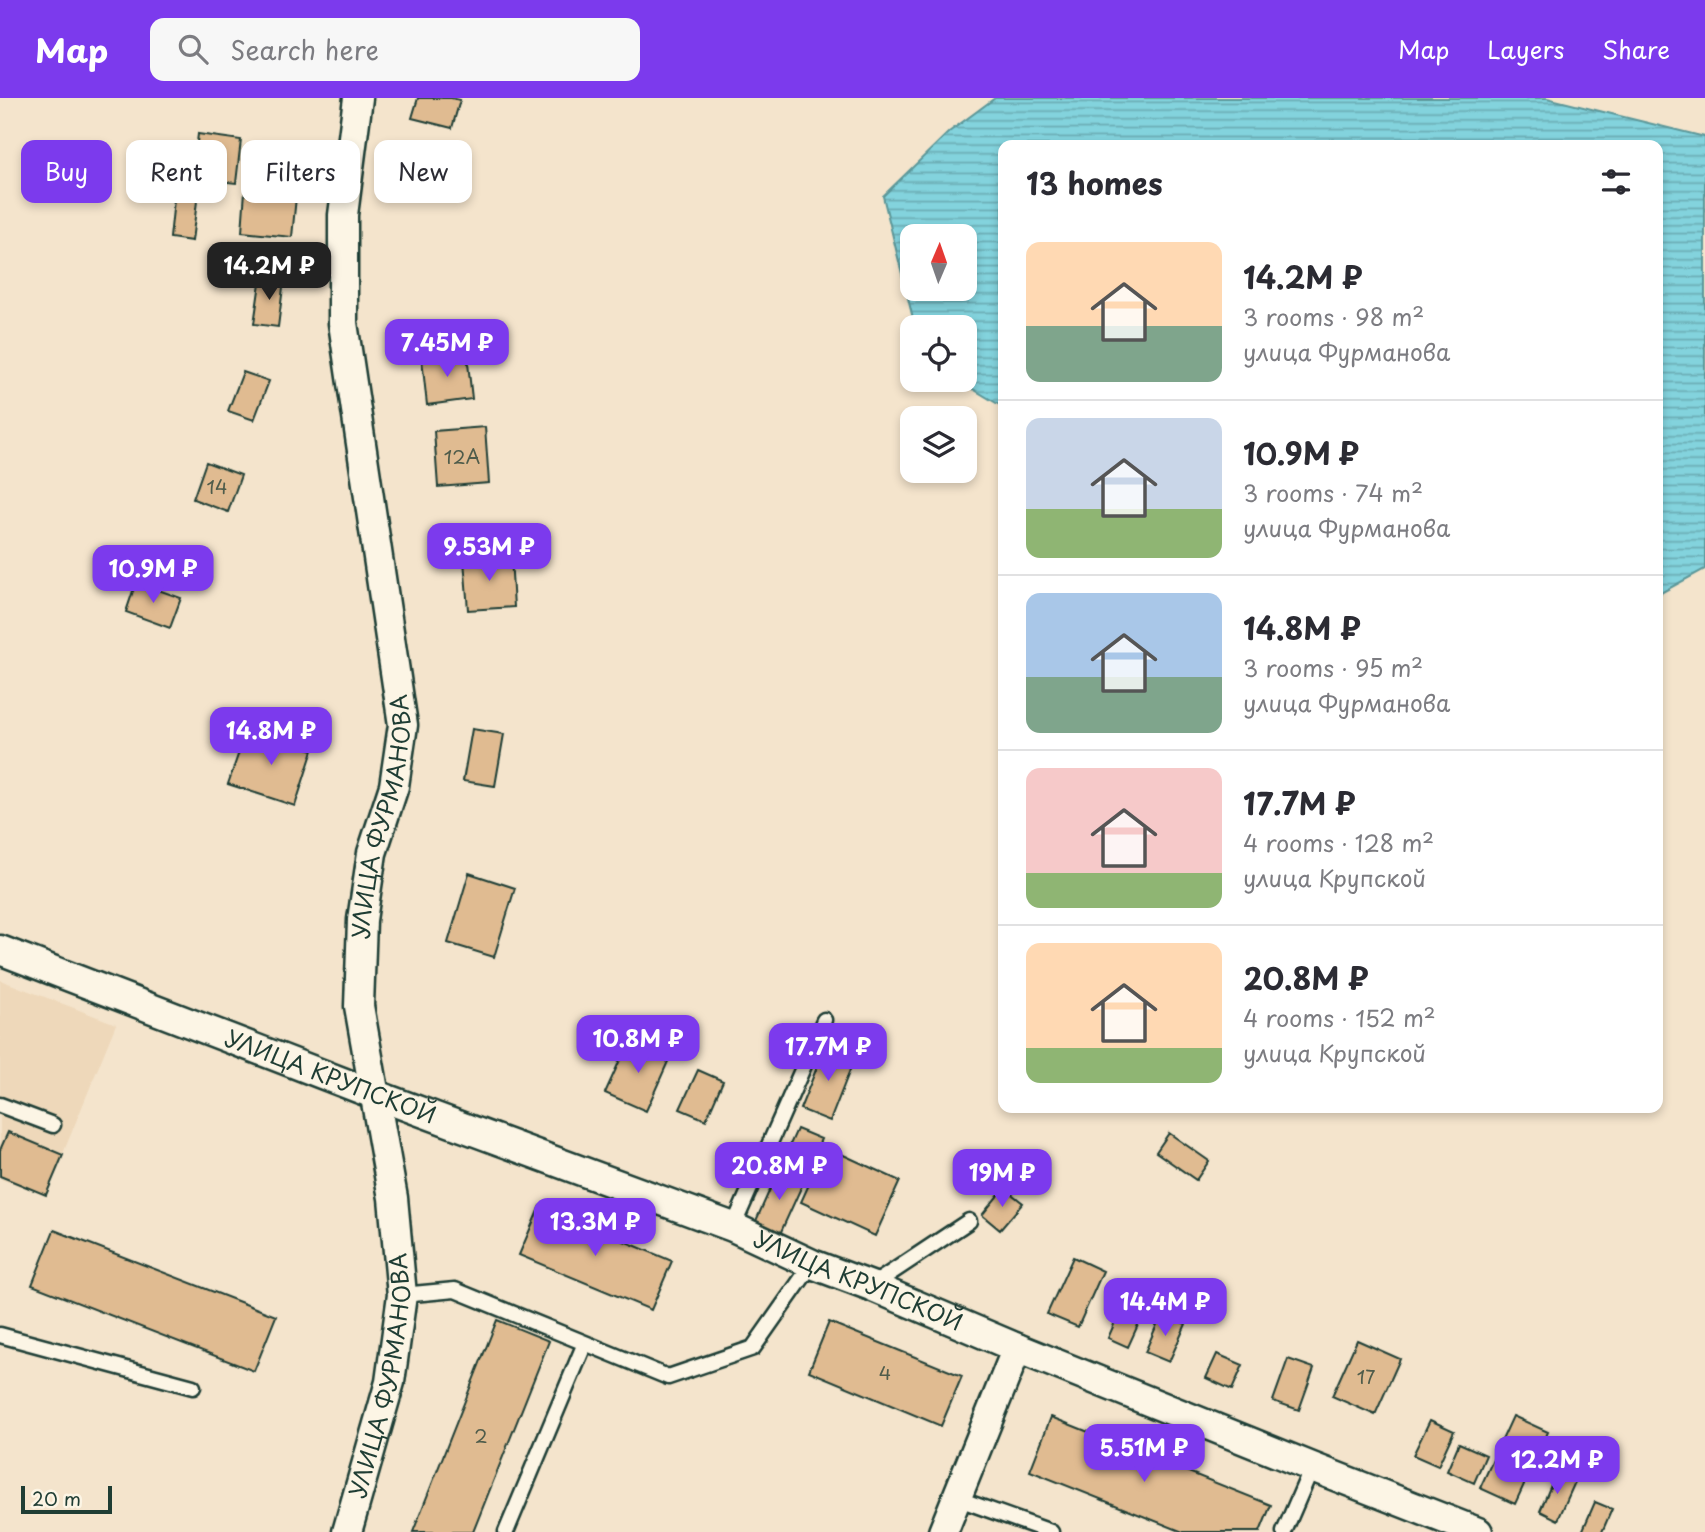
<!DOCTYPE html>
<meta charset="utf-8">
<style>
body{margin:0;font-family:"Playpen Sans",sans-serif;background:#f7f7f7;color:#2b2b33;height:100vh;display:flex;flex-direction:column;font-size:26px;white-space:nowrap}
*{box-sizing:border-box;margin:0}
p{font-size:23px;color:#7c7c81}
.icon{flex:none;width:38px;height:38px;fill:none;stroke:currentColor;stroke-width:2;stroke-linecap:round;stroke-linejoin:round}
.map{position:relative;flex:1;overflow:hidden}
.side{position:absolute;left:998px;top:42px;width:665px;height:973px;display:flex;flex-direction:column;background:#fff;border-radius:14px;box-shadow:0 4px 10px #0003}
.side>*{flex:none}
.guide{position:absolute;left:21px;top:42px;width:665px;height:63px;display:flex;gap:14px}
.needle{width:46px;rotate:2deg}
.controls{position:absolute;left:900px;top:126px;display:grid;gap:14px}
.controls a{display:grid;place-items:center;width:77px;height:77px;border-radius:14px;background:#fff;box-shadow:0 4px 10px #0003;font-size:35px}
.scale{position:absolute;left:21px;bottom:18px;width:91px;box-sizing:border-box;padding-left:7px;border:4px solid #1f3d34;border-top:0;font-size:19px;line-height:24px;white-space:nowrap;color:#1f3d34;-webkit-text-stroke:5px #fcf5e5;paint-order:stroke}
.price{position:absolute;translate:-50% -60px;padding:0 16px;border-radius:14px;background:#7c3aed;color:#fff;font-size:23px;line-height:46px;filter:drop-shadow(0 2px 4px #0008)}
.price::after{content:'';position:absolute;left:50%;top:42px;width:21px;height:16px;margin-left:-10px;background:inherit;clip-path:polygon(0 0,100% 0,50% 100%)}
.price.on{background:#222;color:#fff}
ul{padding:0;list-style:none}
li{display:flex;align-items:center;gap:21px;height:175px;padding:0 28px}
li+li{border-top:2px solid #e1e1e2}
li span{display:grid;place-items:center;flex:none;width:196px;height:140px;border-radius:14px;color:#555}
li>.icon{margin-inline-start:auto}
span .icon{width:84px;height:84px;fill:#fffc;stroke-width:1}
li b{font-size:30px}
h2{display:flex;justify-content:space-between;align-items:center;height:84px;padding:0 28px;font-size:30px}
.tag{padding:0 24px;border-radius:14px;background:#fff;box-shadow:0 4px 10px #0003;font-size:24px;line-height:63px}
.tag.on{background:#7c3aed;color:#fff}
header{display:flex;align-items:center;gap:42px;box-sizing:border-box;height:98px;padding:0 35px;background:#7c3aed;color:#fff}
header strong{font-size:33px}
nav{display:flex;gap:38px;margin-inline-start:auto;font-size:24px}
.search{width:490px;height:63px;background:#f7f7f7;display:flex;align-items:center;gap:18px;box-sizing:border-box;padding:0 24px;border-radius:14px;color:#7c7c81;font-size:26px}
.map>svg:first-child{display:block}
.built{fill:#eed8ba}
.water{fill:url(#water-rules);stroke:#5b9799;stroke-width:2;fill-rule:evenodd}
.building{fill:#e0bb91;stroke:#1f3d34;stroke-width:2}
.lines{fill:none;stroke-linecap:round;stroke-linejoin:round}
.lane-casing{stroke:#1f3d34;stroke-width:19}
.street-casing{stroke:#1f3d34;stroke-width:33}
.lane{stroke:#fcf5e5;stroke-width:14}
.street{stroke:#fcf5e5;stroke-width:28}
.labels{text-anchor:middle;stroke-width:7;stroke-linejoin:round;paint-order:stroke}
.number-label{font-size:19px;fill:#4f5c4b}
.street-label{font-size:23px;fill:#1f3d34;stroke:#fcf5e5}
</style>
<header>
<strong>Map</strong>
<div class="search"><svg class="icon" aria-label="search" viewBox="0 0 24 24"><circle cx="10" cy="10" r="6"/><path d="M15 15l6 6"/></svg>Search here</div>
<nav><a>Map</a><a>Layers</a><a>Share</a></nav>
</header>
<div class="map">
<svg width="1705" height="1434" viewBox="0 0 1705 1434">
<defs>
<pattern id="water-rules" width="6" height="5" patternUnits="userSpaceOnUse" patternTransform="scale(1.75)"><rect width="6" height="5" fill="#83d3dd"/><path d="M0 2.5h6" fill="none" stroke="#6bacb4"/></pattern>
</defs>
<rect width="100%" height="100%" fill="#f4e4cc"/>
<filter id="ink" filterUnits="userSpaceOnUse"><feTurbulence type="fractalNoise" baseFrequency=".0143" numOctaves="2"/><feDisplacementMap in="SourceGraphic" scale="14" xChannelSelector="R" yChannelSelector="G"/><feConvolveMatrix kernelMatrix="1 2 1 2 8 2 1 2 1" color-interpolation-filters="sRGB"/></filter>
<g filter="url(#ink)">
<path class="built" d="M0 882 116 926 46 1097 0 1081Z"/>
<path class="water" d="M995 0H1547L1705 39V471L1657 497V47H1003V309L958 282H964V229H915L883 98 949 34ZM912 138H964V191H912Z"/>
<path class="building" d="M418 0H451L460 2 452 30 412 20Z
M198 36 241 42 236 85 193 80Z
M405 49 447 50 446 97 404 95Z
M175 92 198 95 192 143 170 140Z
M245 93 296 99 292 139 242 134Z
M261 178 284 181 278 229 254 226Z
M467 256 472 301 427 307 422 261Z
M243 274 269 283 254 322 228 313Z
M485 329 489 385 438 389 434 333Z
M206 364 241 377 228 414 193 401Z
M511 459 514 509 468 512 464 462Z
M136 484 181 500 170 530 126 514Z
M247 631 313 652 295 708 228 686Z
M472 631 504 636 495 688 463 683Z
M469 775 515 790 494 859 448 845Z
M629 942 670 959 646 1013 605 995Z
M826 947 855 959 830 1023 800 1011Z
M698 972 723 983 706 1022 680 1011Z
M797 1031 821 1041 809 1068 785 1058Z
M8 1034 63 1057 46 1097 0 1078V1052Z
M1169 1035 1209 1063 1196 1082 1156 1054Z
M826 1049 900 1083 875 1138 801 1104Z
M779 1071 804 1083 780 1136 755 1125Z
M1004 1090 1023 1105 1000 1132 982 1117Z
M540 1108 672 1163 651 1212 519 1157Z
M54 1132 276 1218 254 1273 32 1187Z
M1073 1159 1103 1173 1078 1229 1047 1216Z
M1123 1206 1143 1216 1128 1249 1108 1240Z
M1162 1215 1186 1226 1169 1264 1145 1254Z
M497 1222 549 1243 473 1434H413Z
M829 1224 962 1278 941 1328 809 1273Z
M1357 1242 1400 1261 1375 1317 1332 1298Z
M1217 1256 1243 1267 1232 1292 1206 1280Z
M1288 1261 1314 1270 1299 1312 1273 1303Z
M1513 1318 1548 1334 1515 1406 1480 1390Z
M1051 1319 1271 1407 1260 1434H1183L1030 1373Z
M1430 1322 1454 1333 1438 1368 1413 1357Z
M1459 1345 1486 1357 1474 1385 1447 1373Z
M1556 1375 1575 1384 1558 1422 1540 1413Z
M1595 1404 1612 1411 1602 1434H1582Z"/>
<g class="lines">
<defs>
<path id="lane" d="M0 1007 53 1027
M733 1129 824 922
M871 1188 969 1123
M402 1197 455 1192 585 1245 506 1434
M0 1237 193 1289
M585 1245 668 1279 753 1250 812 1166
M956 1400 1051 1434
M1284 1434 1312 1369"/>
<g id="street">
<path id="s1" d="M0 852 376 997 733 1129 812 1166 871 1188 1017 1250 1312 1369 1478 1434"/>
<path id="s2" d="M347 1434 390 1284 402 1197 393 1100 359 908 362 822 372 755 394 688 403 627 343 225V117L358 0"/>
<path d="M943 1434 1017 1250"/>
</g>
</defs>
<use href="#lane" class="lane-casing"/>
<use href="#street" class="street-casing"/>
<use href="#lane" class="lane"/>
<use href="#street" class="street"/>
</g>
</g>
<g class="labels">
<g class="number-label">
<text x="462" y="366">12А</text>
<text x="217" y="396">14</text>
<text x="885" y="1282">4</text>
<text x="1366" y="1286">17</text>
<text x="481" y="1345">2</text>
</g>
<g class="street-label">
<text dy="8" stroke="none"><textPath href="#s2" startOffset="728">УЛИЦА ФУРМАНОВА</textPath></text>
<text dy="8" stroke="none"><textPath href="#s1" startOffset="354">УЛИЦА КРУПСКОЙ</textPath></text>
<text dy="8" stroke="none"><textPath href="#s1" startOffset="920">УЛИЦА КРУПСКОЙ</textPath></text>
<text dy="8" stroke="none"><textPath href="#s2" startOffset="161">УЛИЦА ФУРМАНОВА</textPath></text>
</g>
</g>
</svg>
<div class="controls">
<a><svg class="needle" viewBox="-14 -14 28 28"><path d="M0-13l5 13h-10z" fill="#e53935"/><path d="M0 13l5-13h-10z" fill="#7c7c81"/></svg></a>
<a><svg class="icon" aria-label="locate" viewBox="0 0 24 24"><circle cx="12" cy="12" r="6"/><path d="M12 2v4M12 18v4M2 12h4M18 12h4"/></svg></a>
<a><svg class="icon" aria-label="layers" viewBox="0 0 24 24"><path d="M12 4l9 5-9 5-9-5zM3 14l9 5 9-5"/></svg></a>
</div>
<div class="scale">20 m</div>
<b class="price on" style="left:269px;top:204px">14.2M ₽</b>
<b class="price" style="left:447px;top:281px">7.45M ₽</b>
<b class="price" style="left:489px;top:485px">9.53M ₽</b>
<b class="price" style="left:153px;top:507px">10.9M ₽</b>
<b class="price" style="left:271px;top:669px">14.8M ₽</b>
<b class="price" style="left:638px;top:977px">10.8M ₽</b>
<b class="price" style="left:828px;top:985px">17.7M ₽</b>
<b class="price" style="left:779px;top:1104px">20.8M ₽</b>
<b class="price" style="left:1002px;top:1111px">19M ₽</b>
<b class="price" style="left:595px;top:1160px">13.3M ₽</b>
<b class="price" style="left:1165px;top:1240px">14.4M ₽</b>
<b class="price" style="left:1144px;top:1386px">5.51M ₽</b>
<b class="price" style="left:1557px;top:1398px">12.2M ₽</b>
<div class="guide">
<a class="tag on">Buy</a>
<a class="tag">Rent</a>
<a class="tag">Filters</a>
<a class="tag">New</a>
</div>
<section class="side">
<h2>13 homes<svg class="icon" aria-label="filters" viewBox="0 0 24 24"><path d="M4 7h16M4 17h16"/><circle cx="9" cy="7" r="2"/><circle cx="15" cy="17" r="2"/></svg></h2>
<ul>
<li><span style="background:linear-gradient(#ffd9b3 60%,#7fa58c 0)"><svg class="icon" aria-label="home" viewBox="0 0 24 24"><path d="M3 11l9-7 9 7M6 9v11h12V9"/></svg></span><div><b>14.2M ₽</b><p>3 rooms · 98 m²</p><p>улица Фурманова</p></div></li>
<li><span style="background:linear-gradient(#c9d6e8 65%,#8fb573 0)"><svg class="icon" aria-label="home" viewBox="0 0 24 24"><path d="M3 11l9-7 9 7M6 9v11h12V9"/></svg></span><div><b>10.9M ₽</b><p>3 rooms · 74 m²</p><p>улица Фурманова</p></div></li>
<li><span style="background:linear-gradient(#a9c7e8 60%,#7fa58c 0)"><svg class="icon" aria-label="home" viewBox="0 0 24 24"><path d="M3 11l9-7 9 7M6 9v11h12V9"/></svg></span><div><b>14.8M ₽</b><p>3 rooms · 95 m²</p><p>улица Фурманова</p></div></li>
<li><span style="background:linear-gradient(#f6c9c9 75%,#8fb573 0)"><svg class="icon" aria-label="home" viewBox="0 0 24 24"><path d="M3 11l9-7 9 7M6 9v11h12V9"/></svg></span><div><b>17.7M ₽</b><p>4 rooms · 128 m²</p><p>улица Крупской</p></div></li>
<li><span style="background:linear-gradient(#ffd9b3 75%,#8fb573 0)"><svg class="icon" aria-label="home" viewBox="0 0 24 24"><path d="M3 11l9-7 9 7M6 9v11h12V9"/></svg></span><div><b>20.8M ₽</b><p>4 rooms · 152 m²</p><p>улица Крупской</p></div></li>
</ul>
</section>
</div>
